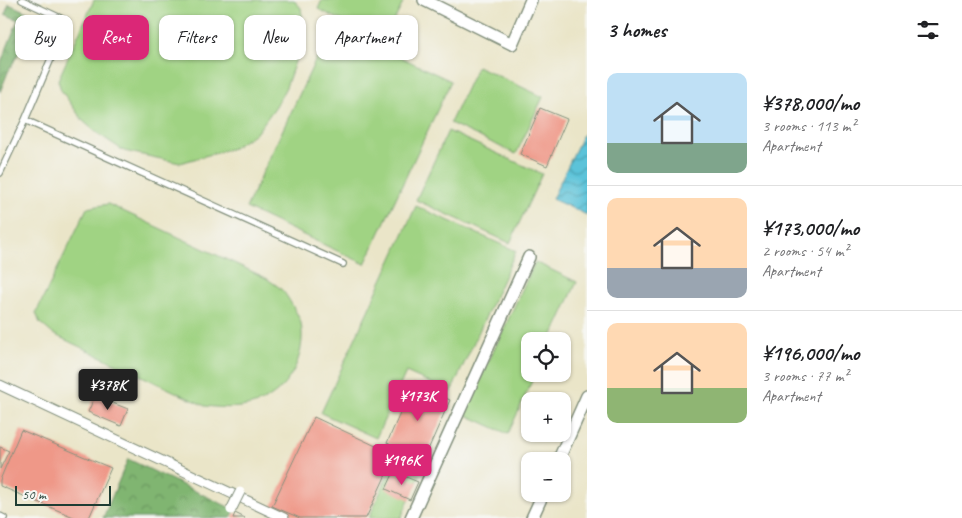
<!DOCTYPE html>
<meta charset="utf-8">
<style>
body{margin:0;font-family:Caveat,sans-serif;background:#f6f6f6;color:#202124;height:100vh;display:flex;flex-direction:column;font-size:19px;white-space:nowrap}
*{box-sizing:border-box;margin:0}
p{font-size:16px;color:#757577}
.icon{flex:none;width:28px;height:28px;fill:none;stroke:currentColor;stroke-width:2;stroke-linecap:round;stroke-linejoin:round}
.map{position:relative;flex:1;overflow:hidden}
.drawer{display:flex;flex-direction:column;background:#fff;width:375px}
.drawer>*{flex:none}
.hud{position:absolute;left:15px;top:15px;width:475px;height:45px;display:flex;gap:10px}
.controls{position:absolute;left:521px;top:332px;display:grid;gap:10px}
.controls a{display:grid;place-items:center;width:50px;height:50px;border-radius:10px;background:#fff;box-shadow:0 1px 4px #0004;font-size:25px}
.scale{position:absolute;left:15px;bottom:12px;width:96px;box-sizing:border-box;padding-left:5px;border:2px solid #1f3d34;border-top:0;font-size:14px;line-height:18px;white-space:nowrap;color:#1f3d34;-webkit-text-stroke:4px #f6f6f2;paint-order:stroke}
.price{position:absolute;translate:-50% -42px;padding:0 11px;border-radius:5px;background:#db2777;color:#fff;font-size:16px;line-height:32px;filter:drop-shadow(0 1px 2px #0008)}
.price::after{content:'';position:absolute;left:50%;top:30px;width:15px;height:11px;margin-left:-8px;background:inherit;clip-path:polygon(0 0,100% 0,50% 100%)}
.price.on{background:#222;color:#fff}
ul{padding:0;list-style:none}
li{display:flex;align-items:center;gap:15px;height:125px;padding:0 20px}
li+li{border-top:1px solid #e0e0e0}
li span{display:grid;place-items:center;flex:none;width:140px;height:100px;border-radius:10px;color:#555}
li>.icon{margin-inline-start:auto}
span .icon{width:60px;height:60px;fill:#fffc;stroke-width:1}
li b{font-size:21px}
h2{display:flex;justify-content:space-between;align-items:center;height:60px;padding:0 20px;font-size:21px}
.tag{padding:0 18px;border-radius:10px;background:#fff;box-shadow:0 1px 4px #0004;font-size:18px;line-height:45px}
.tag.on{background:#db2777;color:#fff}
main{display:flex;flex:1;min-height:0}
.map>svg:first-child{display:block}
.forest{fill:url(#forest-crowns);stroke:#507952}
.pitch{fill:#a0d383;stroke:#60885c}
.water{fill:url(#water-waves);stroke:#3e8086}
.building{fill:#ef9888}
.lines{fill:none;stroke-linecap:round;stroke-linejoin:round}
.service-casing{stroke:#84917e;stroke-width:8}
.pedestrian-casing{stroke:#84917e;stroke-width:11}
.minor-casing{stroke:#84917e;stroke-width:14}
.service{stroke:#fff;stroke-width:5.5}
.pedestrian{stroke:#fff;stroke-width:9}
.minor{stroke:#fff;stroke-width:11}
.pedestrian-bridge-casing{stroke:#84917e;stroke-width:11;stroke-linecap:butt}
.pedestrian-bridge{stroke:#fff;stroke-width:9}
</style>
<main>
<div class="map">
<svg width="587" height="518" viewBox="0 0 587 518">
<defs>
<pattern id="forest-crowns" width="20" height="18" patternUnits="userSpaceOnUse" patternTransform="scale(1.25)"><rect width="20" height="18" fill="#80b571"/><path d="M2 6a3 3 0 1 1 6 0M12 15a3 3 0 1 1 6 0" fill="none" stroke="#68945e"/></pattern>
<pattern id="water-waves" width="16" height="10" patternUnits="userSpaceOnUse" patternTransform="scale(1.25)"><rect width="16" height="10" fill="#5cc3d9"/><path d="M0 5q4-4 8 0t8 0" fill="none" stroke="#4ba0b1"/></pattern>
</defs>
<rect width="100%" height="100%" fill="#f6f6f2"/>
<filter id="ink" filterUnits="userSpaceOnUse"><feTurbulence type="fractalNoise" baseFrequency=".02" numOctaves="2"/><feDisplacementMap in="SourceGraphic" scale="10" xChannelSelector="R" yChannelSelector="G"/><feConvolveMatrix kernelMatrix="1 2 1 2 8 2 1 2 1" color-interpolation-filters="sRGB"/></filter>
<filter id="wash" filterUnits="userSpaceOnUse"><feTurbulence type="fractalNoise" baseFrequency=".0096" numOctaves="4" result="noise"/><feDisplacementMap in="SourceGraphic" scale="20" xChannelSelector="R" yChannelSelector="G"/><feGaussianBlur stdDeviation="1.12" result="paint"/><feColorMatrix in="noise" values="0 0 0 0 0 0 0 0 0 0 0 0 0 0 0 0 0 1.4 0 .05"/><feComposite in="paint" operator="in"/></filter>
<g filter="url(#wash)">
<rect width="100%" height="100%" fill="#eae5c8"/>
<path class="forest" d="M9 4 29 13 30 17 21 49 8 72 0 92V65L18 20 5 14Z
M128 459 235 510 231 518H103Z"/>
<path class="pitch" d="M94 0H294L301 8 304 30 296 59 286 87 276 106 257 132 233 148 180 163 124 151 97 133 83 121 61 90 58 80Z
M322 0H397L403 3 384 41 318 9Z
M332 25 451 81 365 264 246 208Z
M477 66 543 97 516 154 450 123Z
M448 131 542 174 510 243 416 200Z
M108 204 266 278C271 282 277 285 282 290 287 295 299 316 301 323 307 356 288 394 255 404 238 409 223 408 205 406L53 334 40 323 36 313 87 208Z
M416 206 516 251 451 392 406 372 376 438 321 413Z
M535 262 577 282 550 341H530V374H535L508 434 464 414Z
M393 463 420 475 401 518H369Z"/>
<path class="water" d="M583 134 587 136V215L552 199Z"/>
<g id="blocks">
<path class="building" d="M540 108 567 119 547 166 520 154Z
M413 384 450 400 424 459 387 443Z
M95 396 128 409 121 426 88 412Z
M314 417 395 455 366 518H300L272 506Z
M21 430 111 468 89 518H76L0 486V480Z
M0 447 9 451 0 469Z
M394 472 418 482 410 500 386 489Z
M235 513 245 518H233Z"/>
</g>
</g>
<g filter="url(#ink)">
<use href="#blocks" fill-opacity="0" stroke="#84917e" stroke-width="1"/>
<g class="lines">
<defs>
<path id="service" d="M25 120 343 264
M0 173 25 120 67 21 22 0
M0 516 4 518"/>
<path id="pedestrian" d="M0 385 284 518"/>
<path id="minor" d="M424 0 512 44 531 0
M558 461 587 396
M411 518 529 257
M532 518 543 494"/>
</defs>
<use href="#service" class="service-casing"/>
<use href="#pedestrian" class="pedestrian-casing"/>
<use href="#minor" class="minor-casing"/>
<use href="#service" class="service"/>
<use href="#pedestrian" class="pedestrian"/>
<use href="#minor" class="minor"/>
<defs>
<path id="pedestrian-bridge" d="M231 510 240 492"/>
</defs>
<use href="#pedestrian-bridge" class="pedestrian-bridge-casing"/>
<use href="#pedestrian-bridge" class="pedestrian-bridge"/>
</g>
</g>
</svg>
<div class="controls">
<a><svg class="icon" aria-label="locate" viewBox="0 0 24 24"><circle cx="12" cy="12" r="6"/><path d="M12 2v4M12 18v4M2 12h4M18 12h4"/></svg></a>
<a>+</a>
<a>−</a>
</div>
<div class="scale">50 m</div>
<b class="price on" style="left:108px;top:411px">¥378K</b>
<b class="price" style="left:418px;top:422px">¥173K</b>
<b class="price" style="left:402px;top:486px">¥196K</b>
<div class="hud">
<a class="tag">Buy</a>
<a class="tag on">Rent</a>
<a class="tag">Filters</a>
<a class="tag">New</a>
<a class="tag">Apartment</a>
</div>
</div>
<section class="drawer">
<h2>3 homes<svg class="icon" aria-label="filters" viewBox="0 0 24 24"><path d="M4 7h16M4 17h16"/><circle cx="9" cy="7" r="2"/><circle cx="15" cy="17" r="2"/></svg></h2>
<ul>
<li><span style="background:linear-gradient(#bfe0f5 70%,#7fa58c 0)"><svg class="icon" aria-label="home" viewBox="0 0 24 24"><path d="M3 11l9-7 9 7M6 9v11h12V9"/></svg></span><div><b>¥378,000/mo</b><p>3 rooms · 113 m²</p><p>Apartment</p></div></li>
<li><span style="background:linear-gradient(#ffd9b3 70%,#9aa5b1 0)"><svg class="icon" aria-label="home" viewBox="0 0 24 24"><path d="M3 11l9-7 9 7M6 9v11h12V9"/></svg></span><div><b>¥173,000/mo</b><p>2 rooms · 54 m²</p><p>Apartment</p></div></li>
<li><span style="background:linear-gradient(#ffd9b3 65%,#8fb573 0)"><svg class="icon" aria-label="home" viewBox="0 0 24 24"><path d="M3 11l9-7 9 7M6 9v11h12V9"/></svg></span><div><b>¥196,000/mo</b><p>3 rooms · 77 m²</p><p>Apartment</p></div></li>
</ul>
</section>
</main>
